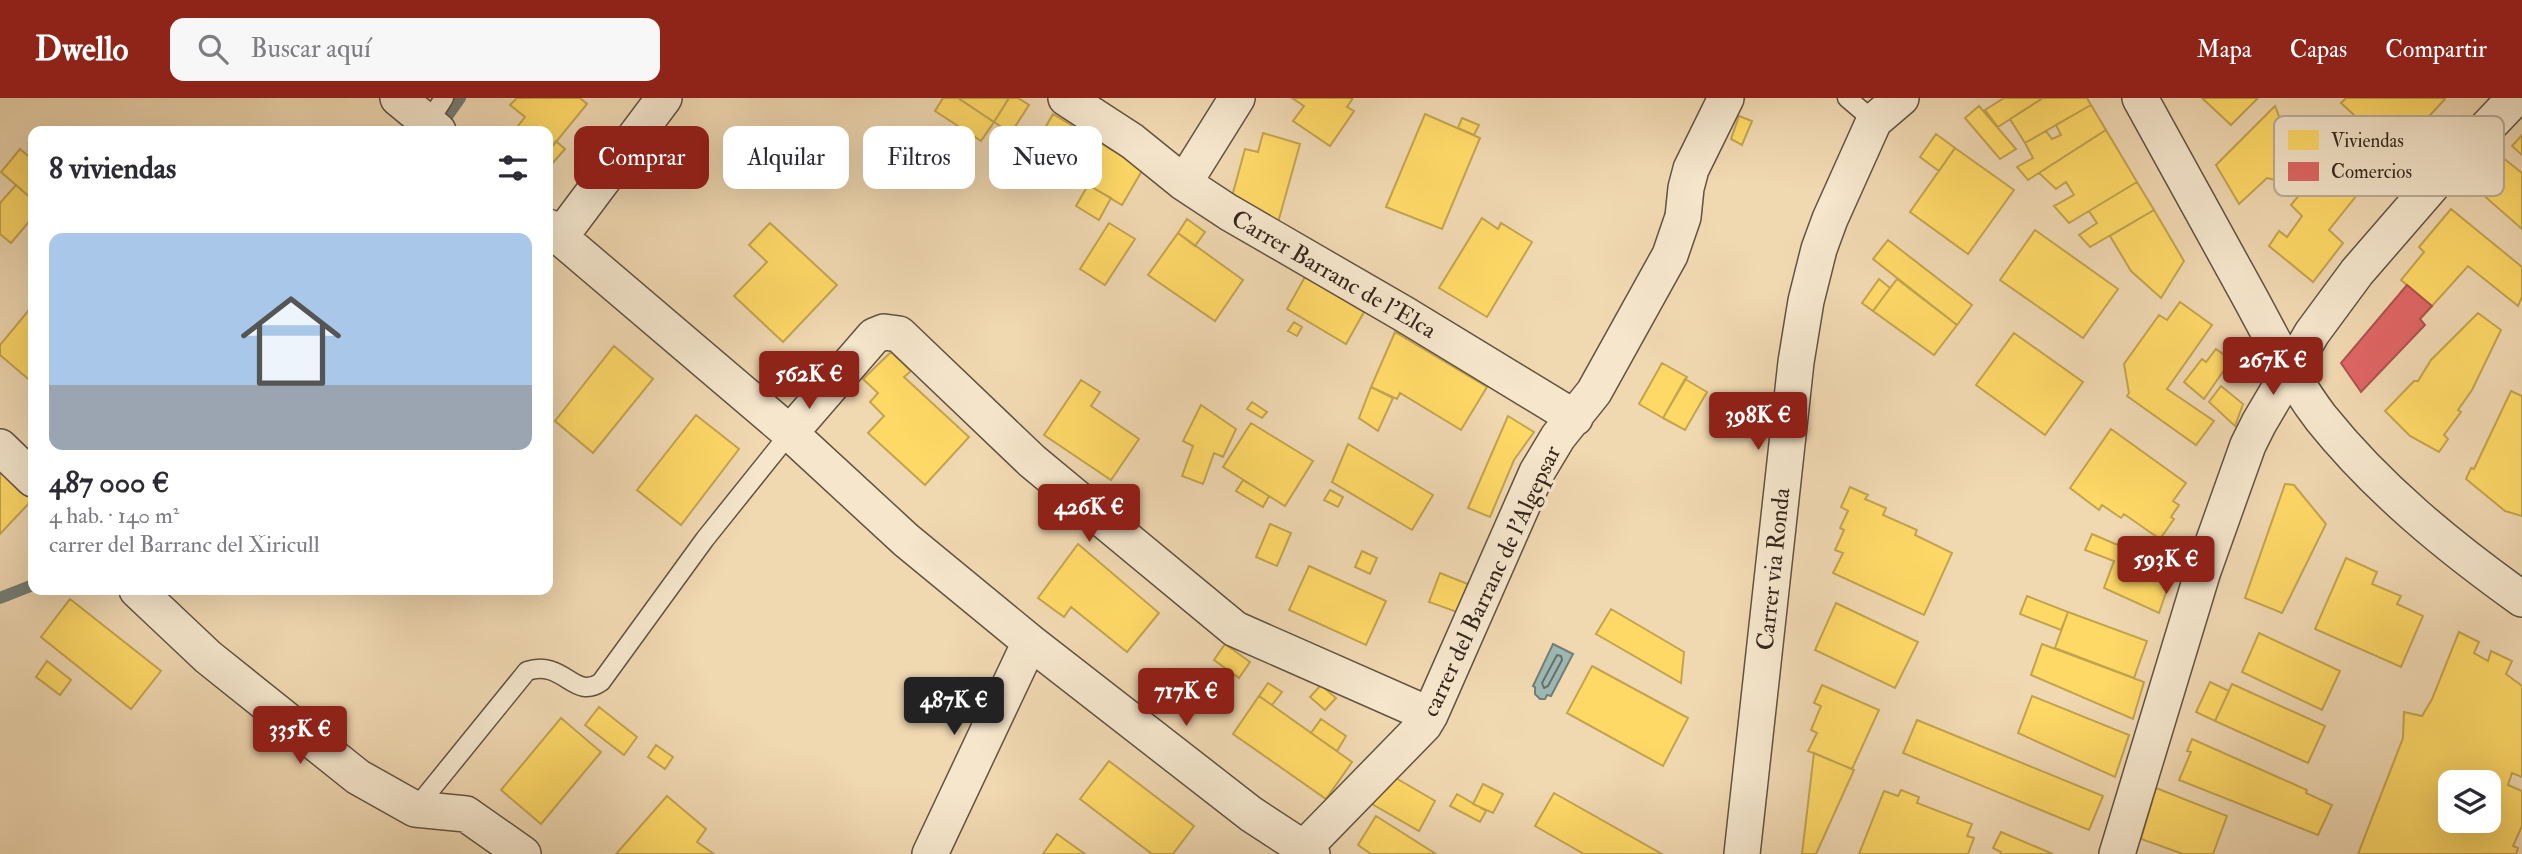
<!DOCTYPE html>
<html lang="es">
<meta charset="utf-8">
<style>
body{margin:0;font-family:"IM FELL Double Pica",serif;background:#f7f7f7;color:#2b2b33;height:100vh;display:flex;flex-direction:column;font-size:26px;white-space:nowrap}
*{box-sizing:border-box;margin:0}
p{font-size:23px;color:#7c7c81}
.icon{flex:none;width:38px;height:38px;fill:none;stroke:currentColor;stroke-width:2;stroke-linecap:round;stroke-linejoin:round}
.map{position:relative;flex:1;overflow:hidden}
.side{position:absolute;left:28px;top:28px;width:525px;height:469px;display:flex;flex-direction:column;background:#fff;border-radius:14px;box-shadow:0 7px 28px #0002}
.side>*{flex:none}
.guide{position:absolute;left:574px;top:28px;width:665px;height:63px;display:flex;gap:14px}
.buttons{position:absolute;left:2438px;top:672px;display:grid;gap:14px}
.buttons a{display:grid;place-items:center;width:63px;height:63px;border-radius:14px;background:#fff;box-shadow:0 7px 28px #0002;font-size:35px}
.price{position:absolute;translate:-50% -60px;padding:0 16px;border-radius:7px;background:#8f2418;color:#fff;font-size:23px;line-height:46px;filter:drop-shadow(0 2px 4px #0008)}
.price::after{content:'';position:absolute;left:50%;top:42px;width:21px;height:16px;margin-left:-10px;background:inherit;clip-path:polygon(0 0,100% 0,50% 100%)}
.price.active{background:#222;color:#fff}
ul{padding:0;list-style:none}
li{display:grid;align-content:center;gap:14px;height:371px;padding:0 21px}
li span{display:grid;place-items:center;height:217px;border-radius:14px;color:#555}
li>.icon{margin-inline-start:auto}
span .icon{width:126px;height:126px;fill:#fffc;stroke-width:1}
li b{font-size:30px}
h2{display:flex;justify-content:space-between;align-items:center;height:84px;padding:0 21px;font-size:30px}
.chip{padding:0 24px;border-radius:14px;background:#fff;box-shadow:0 7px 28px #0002;font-size:24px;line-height:63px}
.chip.active{background:#8f2418;color:#fff}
header{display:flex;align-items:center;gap:42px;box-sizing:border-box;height:98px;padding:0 35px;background:#8f2418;color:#fff}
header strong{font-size:33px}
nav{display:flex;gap:38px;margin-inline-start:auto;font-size:24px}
.search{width:490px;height:63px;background:#f7f7f7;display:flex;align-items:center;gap:18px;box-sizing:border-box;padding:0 24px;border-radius:14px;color:#7c7c81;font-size:26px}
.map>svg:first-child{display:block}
.water{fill:#9db8b4;stroke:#737e78;stroke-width:2}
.homes{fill:#ffd966;stroke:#c2a450;stroke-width:2;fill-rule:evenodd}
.shops{fill:#e06666;stroke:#ac5350;stroke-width:2}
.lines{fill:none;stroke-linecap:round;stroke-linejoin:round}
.shore{stroke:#687068;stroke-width:2}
.stream{stroke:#737e78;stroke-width:12}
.lane-casing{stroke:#625342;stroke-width:21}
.street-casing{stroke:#625342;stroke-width:38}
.lane{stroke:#f5e6cc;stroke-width:18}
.street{stroke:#f5e6cc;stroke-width:35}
.labels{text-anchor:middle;stroke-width:7;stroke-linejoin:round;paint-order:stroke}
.street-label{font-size:24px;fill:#33271d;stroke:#f5e6cc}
.key{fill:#f5e6cc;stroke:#bbad98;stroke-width:2}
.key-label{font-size:19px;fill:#33271d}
</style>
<header>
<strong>Dwello</strong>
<div class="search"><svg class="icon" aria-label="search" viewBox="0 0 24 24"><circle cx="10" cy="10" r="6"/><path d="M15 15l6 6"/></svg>Buscar aquí</div>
<nav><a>Mapa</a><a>Capas</a><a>Compartir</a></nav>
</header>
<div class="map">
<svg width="2522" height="756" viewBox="0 0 2522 756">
<rect width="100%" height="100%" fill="#f0d8b1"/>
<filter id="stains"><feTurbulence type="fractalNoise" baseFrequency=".00286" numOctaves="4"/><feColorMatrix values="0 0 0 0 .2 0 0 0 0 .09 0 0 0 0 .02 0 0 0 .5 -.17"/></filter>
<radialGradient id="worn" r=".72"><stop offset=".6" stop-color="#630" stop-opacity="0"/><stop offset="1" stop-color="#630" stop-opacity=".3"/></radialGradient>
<path class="water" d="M1553 546 1573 556 1551 598 1547 597 1545 601H1540L1535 596V589L1533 588Z"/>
<path class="homes" d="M517 0H580L587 6 548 54V33H514L525 19 510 7Z
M943 0H958L994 24 981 43 935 13Z
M958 0H1009L994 24Z
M1009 0H1018L1029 7 1011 35 994 24Z
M1292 0H1353L1347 9 1354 13 1330 48 1293 23 1304 8Z
M2004 0H2043L1998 29 1985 12Z
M2043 0H2087L2091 7 2025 45 2010 21Z
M2202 0H2258L2231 27Z
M2346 0H2445V1L2395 55 2341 5Z
M2091 7 2106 32 2028 82 2017 69 2033 60 2025 45 2046 33 2052 41 2061 37 2056 27Z
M1979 8 2016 51 2000 61 1965 20Z
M2275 8 2288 42 2275 82 2267 80 2239 106 2216 67Z
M1053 16 1143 71 1122 107 1032 53Z
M1425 16 1480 40 1442 131 1386 109Z
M1739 18 1752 23 1742 47 1731 41Z
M1462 20 1479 27 1474 37 1458 30Z
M2106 32 2137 84 2069 125 2054 108 2074 97 2066 84 2056 91 2039 75Z
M1263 35 1300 46 1277 128 1231 102 1245 51 1258 54Z
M1936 36 1955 50 1939 73 1920 59Z
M2522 37V57L2512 48Z
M556 43 565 51 551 67 548 64V53Z
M2326 49 2369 82 2329 132 2343 145 2313 184 2269 148 2279 133 2287 139 2302 118 2291 107 2305 90 2298 83Z
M1955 50 2014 92 1968 156 1910 114Z
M20 51 33 62V102L1 74Z
M2502 59 2522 75V131L2473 88Z
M2137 84 2154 112 2090 149 2079 137 2097 125 2089 113Z
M16 87 33 102V119L11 145 0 136V105Z
M1088 87 1111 100 1099 122 1076 108Z
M2451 111 2522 169V199L2518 208 2468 168 2432 208 2401 182 2424 154 2419 149Z
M2154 112 2184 163 2161 200 2131 173 2110 138Z
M1482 120 1498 131 1501 125 1532 144 1487 219 1439 190Z
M1187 121 1205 134 1195 148 1178 135Z
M770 125 837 187 783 244 734 198 767 164 749 147Z
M1109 125 1135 141 1105 187 1080 171Z
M2035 132 2118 191 2083 240 2000 182Z
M1178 135 1243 182 1215 223 1148 177Z
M1888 142 1972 207 1957 227 1873 161Z
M1305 179 1364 214 1346 246 1287 211Z
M1879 181 1890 190 1873 213 1862 205Z
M1897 181 1957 227 1934 257 1873 213Z
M2180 204 2212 227 2167 291 2214 323 2196 347 2127 298 2129 295 2124 266 2159 217 2167 222Z
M33 207V285L0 257V247Z
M2478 215 2501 232 2472 292 2458 312 2461 314 2444 337 2448 341 2439 354 2410 338 2385 313 2414 283H2418L2431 262Z
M1294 224 1302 229 1297 238 1288 233Z
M1395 234 1487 289 1461 332 1400 295 1397 301 1371 289Z
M2014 235 2083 284 2045 337 1976 287Z
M614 248 653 281 593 355 555 323Z
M2216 251 2231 262 2204 301 2184 284 2202 261 2206 264Z
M891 254 911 273 904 279 969 339 925 387 868 335 884 318 870 304 878 295 863 281Z
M1662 265 1687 279 1663 320 1639 306Z
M1685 281 1707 294 1685 332 1663 320Z
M1081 282 1100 294 1091 308 1139 341 1111 382 1044 337Z
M2221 288 2243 306 2235 328 2209 304Z
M1371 289 1393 300 1378 333 1359 320Z
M2511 293 2522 298V418L2505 413 2466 381 2471 370 2474 371Z
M1252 304 1267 314 1262 320 1247 311Z
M1201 307 1236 331 1223 359 1214 355 1203 386 1182 378 1193 348 1183 343Z
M696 317 739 351 681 427 637 392Z
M1508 318 1534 334 1514 362 1490 419 1468 410Z
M1251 325 1313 363 1285 408 1223 369Z
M2111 331 2186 385 2173 403 2179 407 2171 419 2174 421 2160 441 2124 416 2121 420 2102 407 2099 412 2070 390Z
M1348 346 1433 397 1412 432 1332 384Z
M0 364 33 395V401L0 436Z
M1243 382 1269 398 1263 409 1236 393Z
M2285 386 2294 387 2326 426 2282 515 2245 500Z
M1850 389 1868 397 1865 401 1886 410 1883 417 1917 432 1915 437 1952 455 1924 517 1833 475 1843 455 1835 452 1844 432 1840 430 1848 413 1841 409Z
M1330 392 1343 399 1338 409 1324 402Z
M1270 426 1291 435 1277 468 1256 459Z
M2092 436 2174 471 2159 515 2104 490 2114 463 2085 452Z
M1078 446 1159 515 1127 554 1071 509 1064 519 1038 500Z
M1362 453 1377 460 1370 476 1355 469Z
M2346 460 2377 474 2372 486 2401 498 2397 506 2423 518 2401 569 2315 531Z
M1309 468 1386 503 1366 547 1289 512Z
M1440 475 1468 486 1457 514 1429 504Z
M2027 498 2068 514 2061 532 2020 516Z
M70 501 161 573 131 611 41 539Z
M1836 505 1918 544 1895 590 1815 552Z
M1611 511 1684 554 1681 585 1596 536Z
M2068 514 2147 543 2134 580 2055 550Z
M2459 534 2479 544 2474 555 2488 563 2491 553 2512 563 2506 576 2522 588V679L2512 675 2508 687 2522 693V728L2513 748 2518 750 2516 756H2358L2403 640 2404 614 2422 618 2432 601ZM2450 684H2488V723H2450Z
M2259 535 2340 573 2322 612 2242 574Z
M1225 546 1250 564 1239 580 1214 562Z
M2042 546 2144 584 2133 621 2031 577Z
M47 563 71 582 60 597 36 579Z
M1592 568 1688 620 1663 668 1567 615Z
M2210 584 2229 593 2215 623 2196 614Z
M1268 585 1282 594 1272 607 1259 598Z
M2232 586 2325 628 2308 665 2215 623Z
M1321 587 1336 600 1325 612 1310 599Z
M1822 587 1879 612 1852 671 1808 653 1817 635 1811 632 1821 608 1814 605Z
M1259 598 1352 664 1326 701 1233 636Z
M2032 598 2129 637 2115 679 2018 635Z
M599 609 637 639 624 657 585 627Z
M561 620 601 654 541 726 501 692Z
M1321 621 1346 638 1337 653 1311 635Z
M1917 622 2103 698 2089 732 1903 655Z
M2192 641 2307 692 2306 695 2332 707 2318 737 2179 682 2191 654 2187 653Z
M656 647 673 659 665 671 648 659Z
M1814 655 1854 672 1816 756H1802Z
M1109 663 1194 728 1173 756H1152L1080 701Z
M1394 679 1435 703 1419 733 1372 706Z
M1483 686 1503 696 1493 715 1473 706Z
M2156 690 2227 718 2213 756H2183L2141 741Z
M1901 692 1919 699 1917 705 1972 726 1967 738 1974 740 1968 756H1859L1884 693 1898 698Z
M1554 695 1662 756H1584L1535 728Z
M1457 696 1486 713 1480 724 1450 708Z
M667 698 706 731 697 744 714 756H616Z
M1376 718 1436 756H1371L1358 747Z
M2001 734 2053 756H2000L2001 754 1993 750Z
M1057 736 1085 756H1043Z"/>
<path class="shops" d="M2407 187 2432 208 2420 221 2425 227 2361 294 2341 265Z"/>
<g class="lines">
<path class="shore" d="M1557 557 1561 558 1562 562 1548 588 1544 590 1542 585Z"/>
<path class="stream" d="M438 31 460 0
M0 500 33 487"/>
<defs>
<path id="lane" d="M1847 0 1874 23
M428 25 444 0
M415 711 527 573C564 561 574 603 601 584L705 441 790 335"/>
<path id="street" d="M398 0 438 33
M1066 0 1132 43 1184 85 1228 114 1404 216 1575 320
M2140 0C2176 65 2212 131 2248 196 2271 238 2292 282 2321 320 2378 391 2448 448 2522 501
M1184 85 1237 0
M548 129 790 335 906 442 1030 544 1251 716 1312 756
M560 139 664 0
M790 335 874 238 884 234 899 236 1032 363 1235 531 1430 617
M0 349 33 381
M137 492 208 559 358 679 415 711 466 716 523 756
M1304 750 1424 627 1430 617 1537 374 1558 339 1594 294 1670 157 1683 119 1686 90 1691 71 1726 0
M930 756 1030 544
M1742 756 1796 264 1806 203 1819 151 1830 121 1874 23 1901 0
M2117 756 2203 473 2248 347 2259 325 2312 235 2357 174 2435 84 2515 0"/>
</defs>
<use href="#lane" class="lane-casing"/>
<use href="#street" class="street-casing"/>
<use href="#lane" class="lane"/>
<use href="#street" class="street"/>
</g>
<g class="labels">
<g class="street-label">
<text transform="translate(1334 176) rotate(30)" y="8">Carrer Barranc de l'Elca</text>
<text transform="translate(1773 471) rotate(-84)" y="8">Carrer via Ronda</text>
<text transform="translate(1491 483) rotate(-65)" y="8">carrer del Barranc de l'Algepsar</text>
</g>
</g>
<rect x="2274" y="18" width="230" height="80" rx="10" class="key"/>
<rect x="2288" y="32" width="31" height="20" fill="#ffd966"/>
<rect x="2288" y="64" width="31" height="19" fill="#e06666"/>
<g class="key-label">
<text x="2331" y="49">Viviendas</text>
<text x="2331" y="80">Comercios</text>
</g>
<rect width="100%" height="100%" filter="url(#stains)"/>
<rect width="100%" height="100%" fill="url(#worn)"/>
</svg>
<div class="buttons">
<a><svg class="icon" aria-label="layers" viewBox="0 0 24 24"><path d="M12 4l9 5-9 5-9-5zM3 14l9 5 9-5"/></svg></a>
</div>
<b class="price" style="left:2273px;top:299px">267K €</b>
<b class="price" style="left:809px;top:313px">562K €</b>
<b class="price" style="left:1758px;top:354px">398K €</b>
<b class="price" style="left:1089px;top:446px">426K €</b>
<b class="price" style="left:2166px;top:498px">593K €</b>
<b class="price" style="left:1186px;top:630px">717K €</b>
<b class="price active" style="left:954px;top:639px">487K €</b>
<b class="price" style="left:300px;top:668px">335K €</b>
<div class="guide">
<a class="chip active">Comprar</a>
<a class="chip">Alquilar</a>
<a class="chip">Filtros</a>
<a class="chip">Nuevo</a>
</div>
<section class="side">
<h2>8 viviendas<svg class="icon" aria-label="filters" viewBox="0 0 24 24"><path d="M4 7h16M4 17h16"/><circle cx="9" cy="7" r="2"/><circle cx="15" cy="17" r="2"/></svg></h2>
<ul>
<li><span style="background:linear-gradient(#a9c7e8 70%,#9aa5b1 0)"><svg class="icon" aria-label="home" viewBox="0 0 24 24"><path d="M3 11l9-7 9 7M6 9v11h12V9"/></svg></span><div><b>487 000 €</b><p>4 hab. · 140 m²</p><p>carrer del Barranc del Xiricull</p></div></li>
</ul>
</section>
</div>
